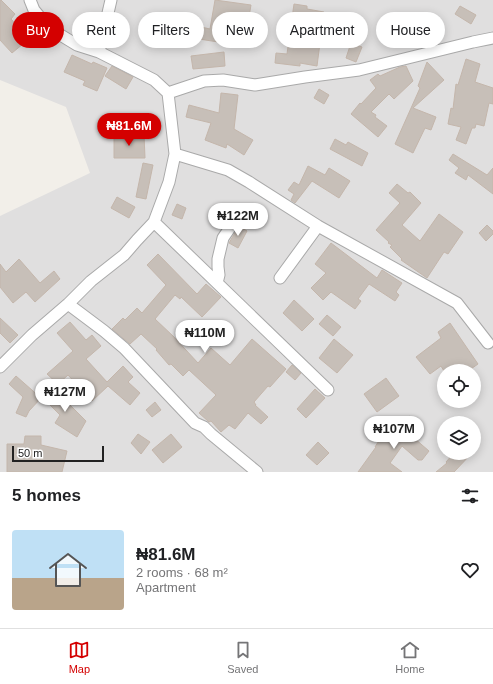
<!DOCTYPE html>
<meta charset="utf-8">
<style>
body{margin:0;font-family:Arial,sans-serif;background:#f2f2f2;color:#202124;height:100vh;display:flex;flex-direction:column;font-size:15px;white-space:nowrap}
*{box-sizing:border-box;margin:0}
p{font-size:13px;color:#757577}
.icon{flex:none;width:22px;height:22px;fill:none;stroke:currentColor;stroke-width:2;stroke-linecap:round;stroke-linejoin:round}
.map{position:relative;height:472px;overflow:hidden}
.panel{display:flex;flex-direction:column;background:#fff;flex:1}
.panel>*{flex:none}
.hud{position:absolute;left:12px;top:12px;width:469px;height:36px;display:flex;gap:8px}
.tools{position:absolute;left:437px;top:364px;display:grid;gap:8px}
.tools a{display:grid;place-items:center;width:44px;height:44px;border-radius:50%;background:#fff;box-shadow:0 2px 10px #0003;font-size:20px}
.scale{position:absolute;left:12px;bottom:10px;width:92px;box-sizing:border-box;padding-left:4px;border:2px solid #222;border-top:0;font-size:11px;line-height:14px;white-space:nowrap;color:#222;-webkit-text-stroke:3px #fff;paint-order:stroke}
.price{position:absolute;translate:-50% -34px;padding:0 9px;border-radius:14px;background:#fff;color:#222;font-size:13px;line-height:26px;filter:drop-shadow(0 1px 2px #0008)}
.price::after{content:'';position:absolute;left:50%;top:24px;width:12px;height:9px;margin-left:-6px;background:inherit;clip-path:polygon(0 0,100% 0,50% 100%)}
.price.current{background:#d40000;color:#fff}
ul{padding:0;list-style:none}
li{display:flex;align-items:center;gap:12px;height:100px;padding:0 12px}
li+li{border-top:1px solid #e0e0e0}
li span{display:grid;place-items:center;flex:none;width:112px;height:80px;border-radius:4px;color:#555}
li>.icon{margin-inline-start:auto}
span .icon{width:48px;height:48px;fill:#fffc;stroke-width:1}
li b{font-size:17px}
h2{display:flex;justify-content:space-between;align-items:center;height:48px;padding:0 12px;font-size:17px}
.chip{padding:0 14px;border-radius:18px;background:#fff;box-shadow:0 2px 10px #0003;font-size:14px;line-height:36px}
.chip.current{background:#d40000;color:#fff}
.tab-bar{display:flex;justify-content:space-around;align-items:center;height:56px;border-top:1px solid #e0e0e0;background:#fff;font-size:11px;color:#757577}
.tab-bar a{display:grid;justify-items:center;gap:2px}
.tab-bar .current{color:#d40000}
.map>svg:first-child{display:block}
.residential{fill:#e0dfdf;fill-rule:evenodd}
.building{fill:#c7bfb8;stroke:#c4b6ab}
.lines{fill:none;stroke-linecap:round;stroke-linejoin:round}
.street-casing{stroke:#a9a9a9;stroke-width:13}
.street{stroke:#fff;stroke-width:11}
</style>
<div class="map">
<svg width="493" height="472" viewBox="0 0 493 472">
<rect width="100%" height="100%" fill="#f2efe9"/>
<path class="residential" d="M0 0H493V472H0V216L90 173 66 107 0 80ZM444 371H474V401H444ZM444 423H474V453H444Z"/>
<path class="building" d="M0 0H1L15 14 11 19 29 39 12 53 0 40Z
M215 0 251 5 244 46 199 39 201 27 210 29Z
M294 4 307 6V9L324 12 317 66 300 63V66L275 63 276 53 287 54Z
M460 6 476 15 471 24 455 14Z
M351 43 362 47 356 62 346 58Z
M224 52 225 66 193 69 191 56Z
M72 55 92 64 93 62 107 68 97 91 83 85 85 81 64 72Z
M466 59 480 64 475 82 493 88V104L489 103 484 126 476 124 475 128H472L466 144 456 140 461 127 448 124 451 108 453 109 456 84 458 85Z
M427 62 444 80 413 108 436 117 431 130 425 128 413 153 395 144 420 88 418 86Z
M112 66 133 77 126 89 105 76Z
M406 66 413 81 394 99 389 94 371 112 376 115 375 117 387 126 378 137 351 114 360 103 361 104 376 88 370 80 378 74 380 76 400 67Z
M319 89 329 95 324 104 314 98Z
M221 93 238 95 234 129 253 140 244 155 227 144 226 148 205 140 211 123 186 117 189 105 219 113Z
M144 135 145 158H114V136Z
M335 139 346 145 348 142 368 153 362 166 330 149Z
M453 154 487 175 493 168V194L468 175 466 180 455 173 459 168 449 160Z
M143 163 153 165 146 199 136 197Z
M308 166 325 175 329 168 350 181 339 198 312 181 295 203 291 200 294 194 288 190 294 182 299 185Z
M397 184 408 193 410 192 421 203 402 225 420 241 439 214 463 232 448 254 444 252 427 278 401 260 402 259 390 247 392 245 388 243 389 242 376 230 400 203 389 193Z
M117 197 135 207 129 218 111 208Z
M177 204 186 208 182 219 172 215Z
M487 225 493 231V234L486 241 479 233Z
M239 226 247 231 238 248 229 243Z
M331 243 377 278 382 270 402 283 396 292 399 295 395 301 369 284 358 299 361 301 355 309 331 292 323 300 311 288 326 273 315 264Z
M158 254 197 294 206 284 221 297 202 317 181 297 180 299 175 295 155 319 173 336 198 363 211 348 230 365 252 339 286 369 270 387 268 386 254 402 256 405H255L268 417 261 424 248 413 235 429 229 425 221 432 211 421 209 422 199 413 216 395 189 370 183 376 171 364 169 365 156 350 157 349 141 334 130 344 112 329 123 318 125 320 137 308 142 313 166 285 147 265Z
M19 259 40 283 54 271 60 279 35 302 26 292 13 303 0 287V264L6 272Z
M294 300 314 319 302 331 283 313Z
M327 315 341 327 333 336 319 324Z
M0 318 18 335 10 343 0 333Z
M70 322 86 340 92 335 101 346 86 359 107 382 123 366 133 377 128 382 140 393 130 405 108 386 92 401 68 375 58 384 47 374 73 351 57 333Z
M450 323 478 364 468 371H444L441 366 430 374 416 357 441 338 438 332Z
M334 339 353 355 337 373 319 358Z
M292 365 301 373 295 380 286 372Z
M16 376 41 398 29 411 26 417 16 413 23 397 9 384Z
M386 378 399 396 377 412 364 394Z
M53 388 86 421 77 437 55 423 60 415 43 398Z
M315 389 325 398 306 418 297 409Z
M155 402 161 410 152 417 146 410Z
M410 416 417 424 407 432 429 451 422 460H418L402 446 390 463 402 472H358L376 447H375L382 436 389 441 403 425 401 423Z
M138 434 150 442 141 454 131 443Z
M171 434 182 447 163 463 152 450Z
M25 436H41V445L67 451 62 472H7V444H24Z
M318 442 329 453 317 465 306 455Z
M454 453H472L454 472H436L447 463 446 462Z"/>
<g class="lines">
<defs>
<path id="street" d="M99 52 111 0
M168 93 204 81 223 80 255 85 305 77 359 70 473 42 493 38
M175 154 228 170 249 182 318 226 457 303 488 343
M154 222 328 390
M280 278 318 226
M217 283 219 275 218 267V259L223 238 238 216
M68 304 104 331 124 348 195 423 204 427 211 434 257 472
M0 367 32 335 68 304 91 281 124 255 137 240 154 222 169 182 175 154 168 93 154 80 99 52 77 45 49 28 34 10 30 0"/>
</defs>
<use href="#street" class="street-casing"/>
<use href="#street" class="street"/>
</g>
</svg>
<div class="tools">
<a><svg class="icon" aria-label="locate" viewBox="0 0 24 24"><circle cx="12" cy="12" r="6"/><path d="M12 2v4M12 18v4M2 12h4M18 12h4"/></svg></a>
<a><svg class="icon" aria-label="layers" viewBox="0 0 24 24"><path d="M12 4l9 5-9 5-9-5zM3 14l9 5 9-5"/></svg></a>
</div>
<div class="scale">50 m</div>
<b class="price current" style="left:129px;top:147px">₦81.6M</b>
<b class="price" style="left:238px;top:237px">₦122M</b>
<b class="price" style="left:205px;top:354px">₦110M</b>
<b class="price" style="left:65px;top:413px">₦127M</b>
<b class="price" style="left:394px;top:450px">₦107M</b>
<div class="hud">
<a class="chip current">Buy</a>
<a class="chip">Rent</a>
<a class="chip">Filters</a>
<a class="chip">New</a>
<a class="chip">Apartment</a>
<a class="chip">House</a>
</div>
</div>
<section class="panel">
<h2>5 homes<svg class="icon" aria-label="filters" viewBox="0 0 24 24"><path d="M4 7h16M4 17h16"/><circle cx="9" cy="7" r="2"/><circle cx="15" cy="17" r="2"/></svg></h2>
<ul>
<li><span style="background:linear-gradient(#bfe0f5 60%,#b9a48a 0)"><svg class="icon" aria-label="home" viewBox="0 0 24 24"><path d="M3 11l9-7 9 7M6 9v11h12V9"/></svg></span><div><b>₦81.6M</b><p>2 rooms · 68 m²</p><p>Apartment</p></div><svg class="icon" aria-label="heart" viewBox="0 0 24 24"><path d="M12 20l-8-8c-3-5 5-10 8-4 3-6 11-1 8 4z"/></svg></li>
</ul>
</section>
<nav class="tab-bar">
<a class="current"><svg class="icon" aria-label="map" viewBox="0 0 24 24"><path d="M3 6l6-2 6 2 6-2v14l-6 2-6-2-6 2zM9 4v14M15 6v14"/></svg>Map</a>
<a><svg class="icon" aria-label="saved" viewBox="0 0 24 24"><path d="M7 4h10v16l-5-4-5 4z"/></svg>Saved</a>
<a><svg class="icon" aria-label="home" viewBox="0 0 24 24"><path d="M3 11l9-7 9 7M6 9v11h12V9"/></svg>Home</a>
</nav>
